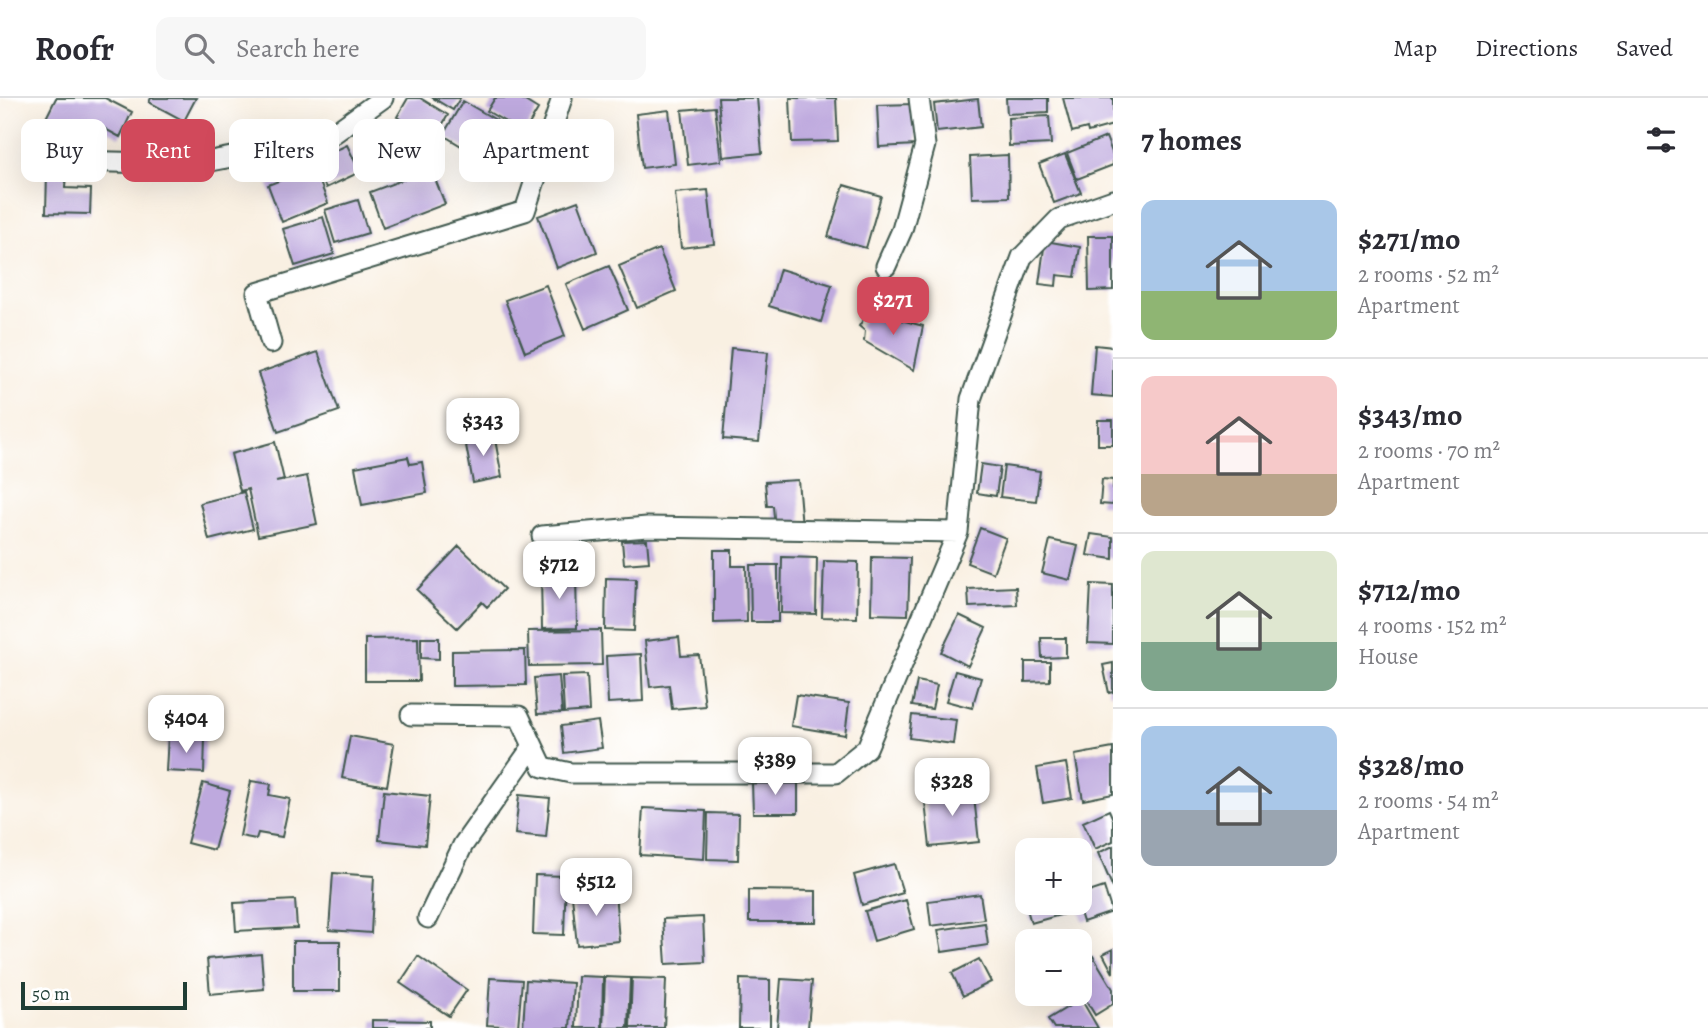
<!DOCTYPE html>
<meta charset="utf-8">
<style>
body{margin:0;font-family:Alegreya,serif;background:#f7f7f7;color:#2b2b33;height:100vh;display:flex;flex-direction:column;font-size:26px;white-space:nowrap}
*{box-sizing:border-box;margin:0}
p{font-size:23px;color:#7c7c81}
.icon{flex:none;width:38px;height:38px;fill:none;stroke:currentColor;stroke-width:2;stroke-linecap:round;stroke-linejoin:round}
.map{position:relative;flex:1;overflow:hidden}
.side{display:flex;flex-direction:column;background:#fff;width:595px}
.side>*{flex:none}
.banner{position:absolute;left:21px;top:21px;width:665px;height:63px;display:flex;gap:14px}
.controls{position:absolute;left:1015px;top:740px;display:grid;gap:14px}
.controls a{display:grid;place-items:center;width:77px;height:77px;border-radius:14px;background:#fff;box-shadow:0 7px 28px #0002;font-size:35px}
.scale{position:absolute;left:21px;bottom:18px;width:166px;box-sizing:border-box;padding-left:7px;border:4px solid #1f3d34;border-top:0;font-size:19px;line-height:24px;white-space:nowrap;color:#1f3d34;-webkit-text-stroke:5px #fff;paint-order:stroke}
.price{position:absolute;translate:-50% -60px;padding:0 16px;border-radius:14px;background:#fff;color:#222;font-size:23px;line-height:46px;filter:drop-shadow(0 2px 4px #0008)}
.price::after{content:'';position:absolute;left:50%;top:42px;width:21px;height:16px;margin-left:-10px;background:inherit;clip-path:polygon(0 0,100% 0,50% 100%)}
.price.on{background:#d1495b;color:#fff}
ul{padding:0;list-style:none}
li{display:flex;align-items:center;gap:21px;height:175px;padding:0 28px}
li+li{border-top:2px solid #e1e1e2}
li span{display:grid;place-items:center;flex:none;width:196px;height:140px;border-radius:14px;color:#555}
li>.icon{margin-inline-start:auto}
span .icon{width:84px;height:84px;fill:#fffc;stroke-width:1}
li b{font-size:30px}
h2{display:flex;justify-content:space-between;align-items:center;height:84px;padding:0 28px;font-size:30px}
.chip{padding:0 24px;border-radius:14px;background:#fff;box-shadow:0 7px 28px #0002;font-size:24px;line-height:63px}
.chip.on{background:#d1495b;color:#fff}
header{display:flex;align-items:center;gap:42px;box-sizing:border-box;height:98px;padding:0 35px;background:#fff;border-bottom:2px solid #e1e1e2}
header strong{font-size:33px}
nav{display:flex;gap:38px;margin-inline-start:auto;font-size:24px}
.search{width:490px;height:63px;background:#f7f7f7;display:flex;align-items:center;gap:18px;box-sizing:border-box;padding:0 24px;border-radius:14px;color:#7c7c81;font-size:26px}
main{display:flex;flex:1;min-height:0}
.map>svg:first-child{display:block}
.building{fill:#bea9de}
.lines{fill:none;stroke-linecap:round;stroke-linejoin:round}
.minor-casing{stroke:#40584e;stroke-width:23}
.minor{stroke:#fff;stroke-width:19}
</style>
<header>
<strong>Roofr</strong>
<div class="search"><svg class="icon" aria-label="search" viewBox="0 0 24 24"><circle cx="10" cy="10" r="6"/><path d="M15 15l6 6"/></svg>Search here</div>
<nav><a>Map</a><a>Directions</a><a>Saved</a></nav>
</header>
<main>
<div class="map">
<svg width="1113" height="930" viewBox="0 0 1113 930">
<rect width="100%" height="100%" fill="#fff"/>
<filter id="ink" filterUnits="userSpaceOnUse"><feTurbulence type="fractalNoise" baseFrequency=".0143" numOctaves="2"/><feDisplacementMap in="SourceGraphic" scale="14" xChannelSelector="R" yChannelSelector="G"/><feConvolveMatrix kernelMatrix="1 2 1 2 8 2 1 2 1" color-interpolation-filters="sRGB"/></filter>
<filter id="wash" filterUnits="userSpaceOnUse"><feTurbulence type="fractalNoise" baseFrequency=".00686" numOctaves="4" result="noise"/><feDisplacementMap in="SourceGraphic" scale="28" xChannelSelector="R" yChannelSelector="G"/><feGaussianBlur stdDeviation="1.57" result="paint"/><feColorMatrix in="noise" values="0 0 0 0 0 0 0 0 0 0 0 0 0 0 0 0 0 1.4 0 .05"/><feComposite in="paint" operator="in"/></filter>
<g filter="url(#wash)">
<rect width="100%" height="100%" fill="#f9f0e2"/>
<g id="blocks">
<path class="building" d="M56 0H105L132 14 120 39 98 27 90 42 68 31 64 39 42 28Z
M151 0H196L184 23 149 4Z
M408 0H420L448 17 434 41 397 19Z
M433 0H460L453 12Z
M495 0H520L538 11 524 35 487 13Z
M718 0H757L762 55 723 59Z
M790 0H836L838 43 792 44Z
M1006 0H1048V14L1007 16Z
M1063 0H1113V27L1088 34 1087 30 1072 34Z
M978 1 981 29 937 34 934 6Z
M463 3 503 26 483 61 443 37Z
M915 6 916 47 879 49 877 7Z
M715 9 721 63 688 67 682 12Z
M669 12 675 66 642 70 636 16Z
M1049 18 1051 46 1009 48 1008 20Z
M509 29 534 46 514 77 489 59Z
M1106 39 1113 57V67L1077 81 1067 55Z
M347 47 360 74 326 90 313 63Z
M423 51 445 106 383 130 370 94 405 81 397 61Z
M1065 56 1081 95 1054 105 1039 66Z
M1008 57 1009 99 972 100 970 59Z
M314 69 328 105 282 124 268 87Z
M47 75H66L65 90 91 91 90 116 46 115Z
M844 87 881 98 866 150 828 139Z
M708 92 714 146 681 150 675 95Z
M358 102 368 135 335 145 325 112Z
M578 103 597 154 557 170 538 118Z
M323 119 334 156 295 168 283 131Z
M1088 138H1113V192L1089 193Z
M1045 143 1080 149 1075 179 1057 177 1056 188 1039 186Z
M659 151 676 193 637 210 619 168Z
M609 168 628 212 585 231 566 186Z
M780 171 832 187 821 224 769 208Z
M546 187 565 238 525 254 505 202Z
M869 213 923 228 914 272 864 243 865 233 859 228Z
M1095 247 1113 249V299L1091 297Z
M731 250 768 254 759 344 723 341Z
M318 254 339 313 278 334 258 275Z
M1098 322H1113V347H1098Z
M494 336 502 379 473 385 465 342Z
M275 344 284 382 276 384 307 378 317 426 258 438 248 391 240 393 231 356Z
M408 359 410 366 422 364 427 395 362 407 355 369Z
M981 366 1000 369 996 398 977 395Z
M1004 368 1040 373 1036 403 1000 399Z
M1102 381 1113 382V407L1100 406Z
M798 382 802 428 775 431 773 408H767L765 384Z
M244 394 253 431 209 442 200 405Z
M980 430 1006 440 993 475 967 465Z
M1091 436 1113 439V461L1087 457Z
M647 442 649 464 624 466 622 443Z
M1050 442 1078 448 1070 482 1042 475Z
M459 448 504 491 487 509 482 504 457 530 417 492Z
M714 452H732V468H746L747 524 714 525Z
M782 459 817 460 816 516 781 515Z
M872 459 910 460 908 517 871 516Z
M824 463 858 464 857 520 822 519Z
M750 467H778V524H751Z
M541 476H576L577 530 542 531Z
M606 480 636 481 634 533 605 532Z
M1091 486 1113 487V546L1088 545Z
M1016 489 1017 507 969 509 968 491Z
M959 517 986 530 968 568 941 554Z
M601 532 602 567 529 568 528 533Z
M679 539 681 558 699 557 705 608 672 611 669 587 650 589 645 543Z
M418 540 419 583H365V541Z
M421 540H439V561L421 560Z
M1041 540H1066V559L1042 560Z
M525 552 526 587 452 588V553Z
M641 556 643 603 608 605 606 558Z
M1025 564H1050V583L1025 584Z
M1113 565V594L1109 595 1103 567Z
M955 573 981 580 972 610 946 603Z
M587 577 589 613 564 615 562 578Z
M559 578 562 615 537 616 534 580Z
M917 583 937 587 932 611 912 608Z
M796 597 849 605 845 637 791 628Z
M912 617 956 622 953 646 909 640Z
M598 623 602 650 564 655 561 628Z
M168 638 205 640 204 675 166 673Z
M350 638 394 646 387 688 342 680Z
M1113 650V696L1083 702 1075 657Z
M1066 665 1072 700 1043 705 1037 670Z
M251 683 271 686 269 697 290 701 282 739 258 735 256 741 240 738Z
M798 683V715H753L752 684Z
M203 685 230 693 214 752 187 745Z
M973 690 979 744 930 749 924 695Z
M384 693 430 698 425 747 379 742Z
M519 697 550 700 546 739 515 736Z
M643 710 706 713 704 761 640 757Z
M1109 712 1113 721V743L1095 751 1083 724Z
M708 715 739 716 738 762 707 761Z
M1113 748V790L1098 755Z
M894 766 903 795 862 807 854 777Z
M333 775 374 778 371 835 329 832Z
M535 777 566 778 564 837 533 836Z
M1027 780V805H1069L1071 814 1031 825 1019 783Z
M1104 789 1112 814 1083 824 1077 805 1080 797Z
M749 792 816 793V824H749Z
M615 794 619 843 577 847 572 798Z
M980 796 984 821 931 828 928 803Z
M295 802 297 830 236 833 234 805Z
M906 802 914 831 874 843 865 813Z
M703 819 705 864 666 866 663 821Z
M985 825 988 847 942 854 938 832Z
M293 843H340V893H293Z
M1113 851V875L1103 856Z
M261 856 264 891 210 896 207 861Z
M418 858 467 892 449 918 400 885Z
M1093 858 1113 891V906L1095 917 1080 892V866Z
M979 861 991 884 963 898 952 875Z
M578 878 603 879 602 930H576Z
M605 879 630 880 628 930H603Z
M490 880 522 882 518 929 487 927Z
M632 880 666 881 664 930H630Z
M740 881 770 882V930H739Z
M781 881 812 883 808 930H777Z
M526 882 573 885 570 930H523Z
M1081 901 1098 930H1054L1048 921Z
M372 922 430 923V930H372Z"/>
</g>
</g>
<g filter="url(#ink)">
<use href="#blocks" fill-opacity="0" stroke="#40584e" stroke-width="2"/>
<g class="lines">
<defs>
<path id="minor" d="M72 63 195 66 326 41 383 0
M886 168 902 132 925 47 919 0
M271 245 257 195 525 113 562 0
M542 438 647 429 958 434
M411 617 519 618 543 669 571 675H836L867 650 958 434 971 301 1022 159 1059 121 1113 102
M428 820 463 747 533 648"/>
</defs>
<use href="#minor" class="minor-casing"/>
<use href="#minor" class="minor"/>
</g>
</g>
</svg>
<div class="controls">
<a>+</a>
<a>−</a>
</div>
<div class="scale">50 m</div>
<b class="price on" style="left:893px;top:239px">$271</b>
<b class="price" style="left:483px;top:360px">$343</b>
<b class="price" style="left:559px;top:503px">$712</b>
<b class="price" style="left:186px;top:657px">$404</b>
<b class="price" style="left:775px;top:699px">$389</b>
<b class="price" style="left:952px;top:720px">$328</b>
<b class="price" style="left:596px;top:820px">$512</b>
<div class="banner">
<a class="chip">Buy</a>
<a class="chip on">Rent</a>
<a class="chip">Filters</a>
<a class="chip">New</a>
<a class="chip">Apartment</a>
</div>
</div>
<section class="side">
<h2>7 homes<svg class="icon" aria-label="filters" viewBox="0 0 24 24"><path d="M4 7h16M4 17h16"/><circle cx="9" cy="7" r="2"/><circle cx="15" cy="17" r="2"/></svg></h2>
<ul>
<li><span style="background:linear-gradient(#a9c7e8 65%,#8fb573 0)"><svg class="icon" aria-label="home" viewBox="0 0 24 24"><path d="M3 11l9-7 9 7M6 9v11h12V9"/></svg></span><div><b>$271/mo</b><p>2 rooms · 52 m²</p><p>Apartment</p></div></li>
<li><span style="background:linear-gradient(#f6c9c9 70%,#b9a48a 0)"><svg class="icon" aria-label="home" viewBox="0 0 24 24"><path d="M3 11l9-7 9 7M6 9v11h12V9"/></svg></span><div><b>$343/mo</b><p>2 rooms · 70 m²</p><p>Apartment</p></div></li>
<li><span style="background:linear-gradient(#dfe7d0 65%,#7fa58c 0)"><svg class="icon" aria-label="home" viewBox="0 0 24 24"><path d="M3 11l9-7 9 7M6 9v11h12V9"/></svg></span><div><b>$712/mo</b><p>4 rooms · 152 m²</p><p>House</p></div></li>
<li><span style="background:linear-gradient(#a9c7e8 60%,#9aa5b1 0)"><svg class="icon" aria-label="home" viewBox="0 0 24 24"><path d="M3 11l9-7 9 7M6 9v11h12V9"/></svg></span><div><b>$328/mo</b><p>2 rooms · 54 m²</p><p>Apartment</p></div></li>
</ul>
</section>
</main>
